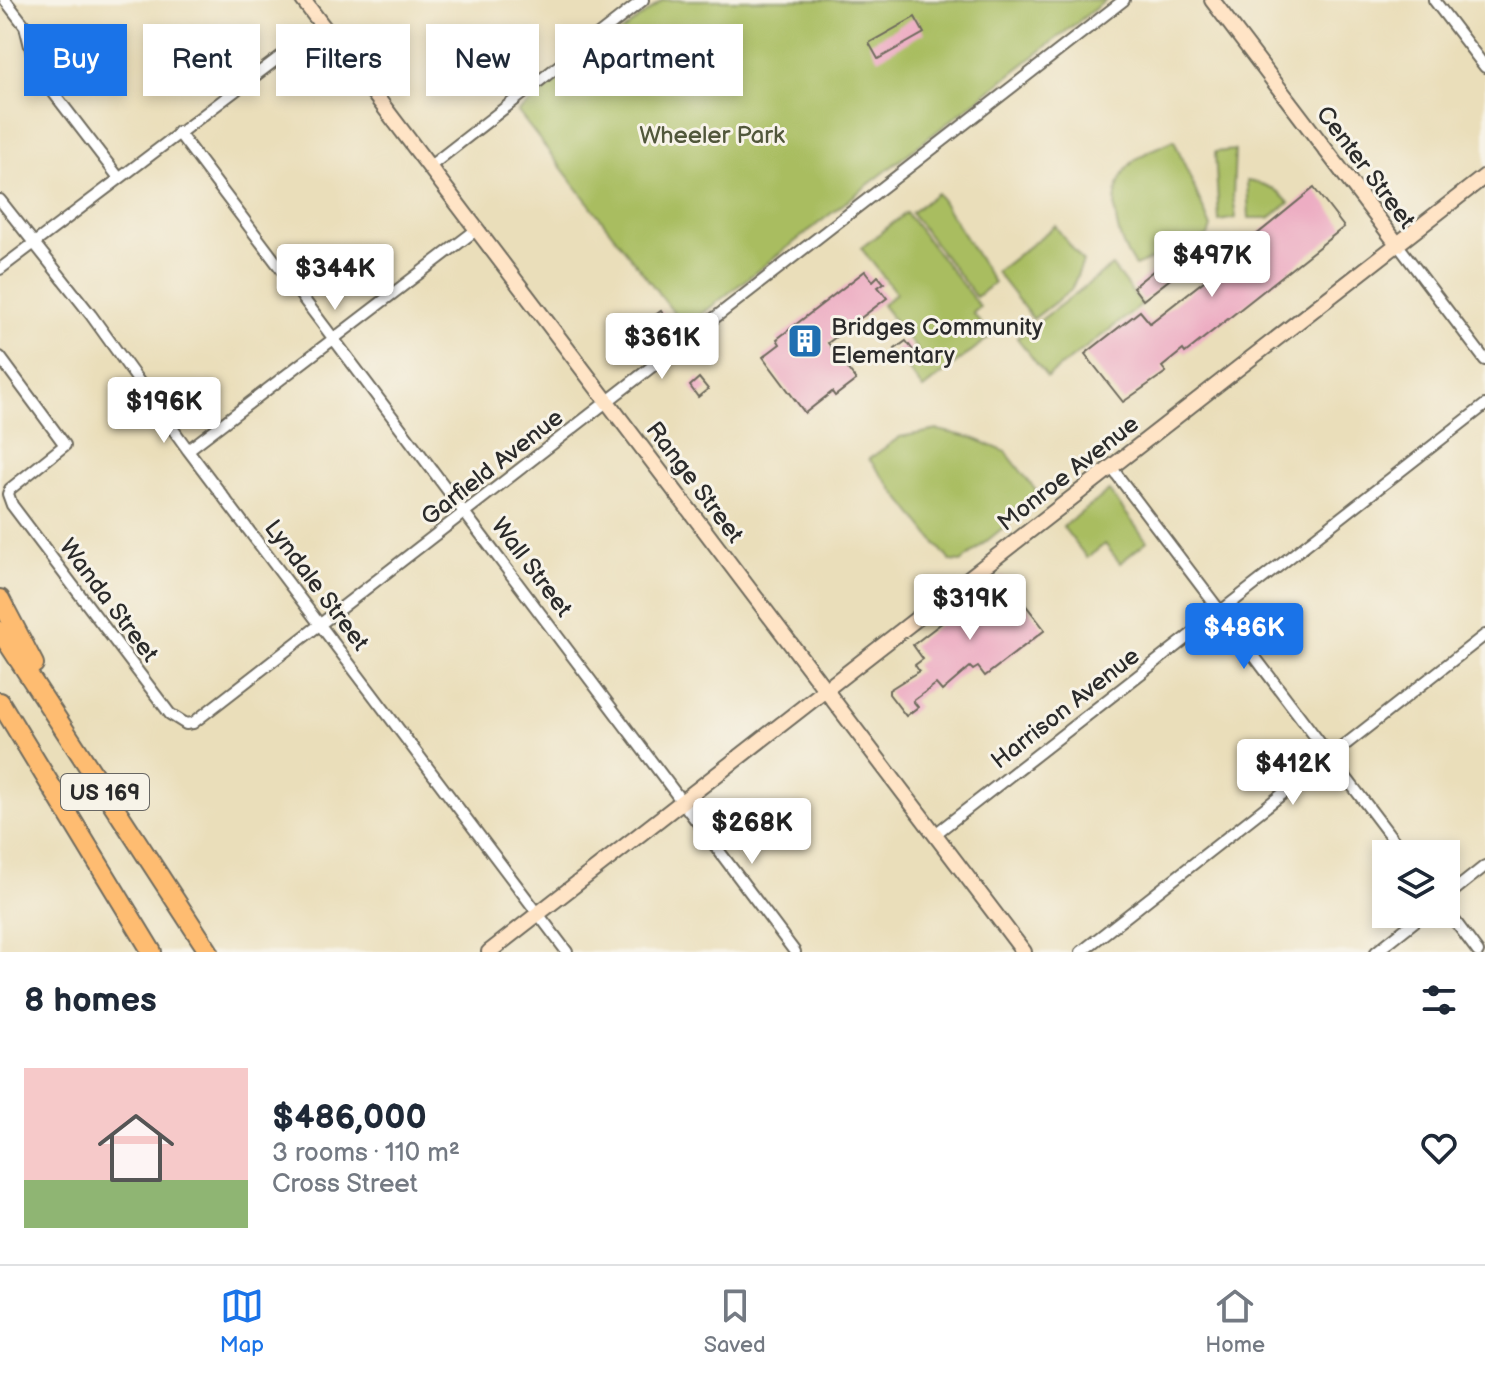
<!DOCTYPE html>
<meta charset="utf-8">
<style>
body{margin:0;font-family:"Balsamiq Sans",sans-serif;background:#f2f2f3;color:#1f2937;height:100vh;display:flex;flex-direction:column;font-size:30px;white-space:nowrap}
*{box-sizing:border-box;margin:0}
p{font-size:26px;color:#747a83}
.icon{flex:none;width:44px;height:44px;fill:none;stroke:currentColor;stroke-width:2;stroke-linecap:round;stroke-linejoin:round}
.map{position:relative;height:952px;overflow:hidden}
.side{display:flex;flex-direction:column;background:#fff;flex:1}
.side>*{flex:none}
.guide{position:absolute;left:24px;top:24px;width:800px;height:72px;display:flex;gap:16px}
.controls{position:absolute;left:1372px;top:840px;display:grid;gap:16px}
.controls a{display:grid;place-items:center;width:88px;height:88px;border-radius:0px;background:#fff;box-shadow:0 4px 12px #0003;font-size:40px}
.price{position:absolute;translate:-50% -68px;padding:0 18px;border-radius:8px;background:#fff;color:#222;font-size:26px;line-height:52px;filter:drop-shadow(0 2px 4px #0008)}
.price::after{content:'';position:absolute;left:50%;top:48px;width:24px;height:18px;margin-left:-12px;background:inherit;clip-path:polygon(0 0,100% 0,50% 100%)}
.price.active{background:#1a73e8;color:#fff}
ul{padding:0;list-style:none}
li{display:flex;align-items:center;gap:24px;height:200px;padding:0 24px}
li span{display:grid;place-items:center;flex:none;width:224px;height:160px;border-radius:0px;color:#555}
li>.icon{margin-inline-start:auto}
span .icon{width:96px;height:96px;fill:#fffc;stroke-width:1}
li b{font-size:34px}
h2{display:flex;justify-content:space-between;align-items:center;height:96px;padding:0 24px;font-size:34px}
.tag{padding:0 28px;border-radius:0px;background:#fff;box-shadow:0 4px 12px #0003;font-size:28px;line-height:72px}
.tag.active{background:#1a73e8;color:#fff}
.tab-bar{display:flex;justify-content:space-around;align-items:center;height:112px;border-top:2px solid #e0e1e3;background:#fff;font-size:22px;color:#747a83}
.tab-bar a{display:grid;justify-items:center;gap:4px}
.tab-bar .active{color:#1a73e8}
.map>svg:first-child{display:block}
.green{fill:#a9bd61;stroke:#6a7446;stroke-width:2}
.building{fill:#edadc3}
.lines{fill:none;stroke-linecap:round;stroke-linejoin:round}
.street-casing{stroke:#6e6a5d;stroke-width:14}
.secondary-casing{stroke:#6e6a5d;stroke-width:18}
.highway-casing{stroke:#6e6a5d;stroke-width:22}
.street{stroke:#fff;stroke-width:10}
.secondary{stroke:#ffe4c6;stroke-width:14}
.highway{stroke:#febc71;stroke-width:18}
.labels{text-anchor:middle;stroke-width:6;stroke-linejoin:round;paint-order:stroke}
.shield{fill:#f7f3e8;stroke:#686764;stroke-width:2}
.shield-label{font-size:22px;font-weight:bold;fill:#2b2b2b}
.park-label{font-size:24px;fill:#51573b;stroke:#f7f3e8}
.street-label{font-size:24px;fill:#2b2b2b;stroke:#f7f3e8}
.poi-label{font-size:24px;fill:#2b2b2b;stroke:#f7f3e8;text-anchor:start}
</style>
<div class="map">
<svg width="1485" height="952" viewBox="0 0 1485 952">
<rect width="100%" height="100%" fill="#f7f3e8"/>
<filter id="ink" filterUnits="userSpaceOnUse"><feTurbulence type="fractalNoise" baseFrequency=".0125" numOctaves="2"/><feDisplacementMap in="SourceGraphic" scale="16" xChannelSelector="R" yChannelSelector="G"/><feConvolveMatrix kernelMatrix="1 2 1 2 8 2 1 2 1" color-interpolation-filters="sRGB"/></filter>
<filter id="wash" filterUnits="userSpaceOnUse"><feTurbulence type="fractalNoise" baseFrequency=".006" numOctaves="4" result="noise"/><feDisplacementMap in="SourceGraphic" scale="32" xChannelSelector="R" yChannelSelector="G"/><feGaussianBlur stdDeviation="1.8" result="paint"/><feColorMatrix in="noise" values="0 0 0 0 0 0 0 0 0 0 0 0 0 0 0 0 0 1.4 0 .05"/><feComposite in="paint" operator="in"/></filter>
<g filter="url(#wash)">
<rect width="100%" height="100%" fill="#eadeba"/>
<path class="green" d="M663 0H1106L685 327 518 112Z
M1174 140 1211 227 1208 236 1200 240 1135 266C1113 236 1103 182 1139 157 1150 150 1162 145 1174 140Z
M1235 150 1233 196 1236 218 1219 221 1215 152Z
M1247 181C1266 184 1276 188 1289 203L1269 218H1249Z
M937 193 994 283 976 297 911 213Z
M906 213 980 307 973 313 991 336 923 389 907 368 922 356 882 305 896 293 861 248Z
M1055 226 1083 262 1071 290 1033 319 996 272Z
M1112 266 1142 305 1047 377 1017 338Z
M938 430 973 438 1006 452 1041 497 961 562 950 561 869 459 900 437Z
M1109 491 1147 541 1120 563 1105 544 1087 558 1063 527Z"/>
<g id="blocks">
<path class="building" d="M915 17 924 33 878 59 869 43Z
M1314 188 1344 227 1185 353 1183 350 1162 367 1166 372 1123 402 1085 354 1140 311 1150 323 1250 245 1256 253 1264 247 1255 236Z
M1163 263 1174 276 1143 300 1133 287Z
M865 271 873 281 878 276 884 283 878 287 887 298 828 343 856 380 835 396 832 392 805 413 763 357 780 344 777 339Z
M661 311 671 325 653 338 641 321 646 317 648 320Z
M906 341 916 354 905 362 895 349Z
M699 378 708 389 698 397 690 386Z
M1003 576 1045 630 985 676 978 667 973 670 970 667 942 691 936 684 913 701 918 707 906 716 889 694V690L919 671 915 665 923 659 913 645Z"/>
</g>
</g>
<g filter="url(#ink)">
<use href="#blocks" fill-opacity="0" stroke="#6e6a5d" stroke-width="2"/>
<g class="lines">
<defs>
<path id="street" d="M5 0 25 26 36 70 119 178
M1434 0 1485 67
M178 132 795 952
M429 167 643 0
M0 200 91 315 188 450 567 952
M1398 245 1485 360
M0 269 322 25
M0 357 65 445 10 489 8 494 12 505 170 714 186 724 193 723 1124 0
M188 450 476 230
M1111 467 1404 854
M934 835 1485 405
M1446 897 1485 866
M1446 909 1478 952
M1081 952 1485 635
M1376 952 1424 914"/>
<path id="secondary" d="M303 0 1024 952
M1212 0 1398 245
M489 952 1485 176"/>
<path id="highway" d="M0 599 34 664
M0 631 209 952
M0 702 152 952"/>
</defs>
<use href="#street" class="street-casing"/>
<use href="#secondary" class="secondary-casing"/>
<use href="#highway" class="highway-casing"/>
<use href="#street" class="street"/>
<use href="#secondary" class="secondary"/>
<use href="#highway" class="highway"/>
</g>
</g>
<defs>
<symbol id="building-square" viewBox="-11 -11 22 22"><rect x="-9" y="-9" width="18" height="18" rx="4" fill="#1f6fb2" stroke="#f7f3e8"/><path d="M-4-6H4V6H1V3H-1V6H-4ZM-2.5-4.3h1.7v1.8h-1.7ZM.8-4.3h1.7v1.8H.8ZM-2.5-1h1.7V.8h-1.7ZM.8-1h1.7V.8H.8Z" fill="#fff"/></symbol>
</defs>
<g fill-rule="evenodd">
<use href="#building-square" x="785" y="321" width="40" height="40"/>
</g>
<g class="labels">
<rect class="shield" x="61" y="774" width="88" height="36" rx="6"/>
<g class="shield-label">
<text x="105" y="800">US 169</text>
</g>
<g class="park-label">
<text x="712" y="143">Wheeler Park</text>
</g>
<g class="street-label">
<text transform="translate(1366 167) rotate(53)" y="8">Center Street</text>
<text transform="translate(492 467) rotate(-38)" y="8">Garfield Avenue</text>
<text transform="translate(1068 473) rotate(-38)" y="8">Monroe Avenue</text>
<text transform="translate(695 482) rotate(53)" y="8">Range Street</text>
<text transform="translate(532 567) rotate(53)" y="8">Wall Street</text>
<text transform="translate(317 585) rotate(53)" y="8">Lyndale Street</text>
<text transform="translate(109 600) rotate(53)" y="8">Wanda Street</text>
<text transform="translate(1065 708) rotate(-38)" y="8">Harrison Avenue</text>
</g>
<g class="poi-label">
<text x="831" y="335">Bridges Community<tspan x="831" dy="28">Elementary</tspan></text>
</g>
</g>
</svg>
<div class="controls">
<a><svg class="icon" aria-label="layers" viewBox="0 0 24 24"><path d="M12 4l9 5-9 5-9-5zM3 14l9 5 9-5"/></svg></a>
</div>
<b class="price" style="left:1212px;top:299px">$497K</b>
<b class="price" style="left:335px;top:312px">$344K</b>
<b class="price" style="left:662px;top:381px">$361K</b>
<b class="price" style="left:164px;top:445px">$196K</b>
<b class="price" style="left:970px;top:642px">$319K</b>
<b class="price active" style="left:1244px;top:671px">$486K</b>
<b class="price" style="left:1293px;top:807px">$412K</b>
<b class="price" style="left:752px;top:866px">$268K</b>
<div class="guide">
<a class="tag active">Buy</a>
<a class="tag">Rent</a>
<a class="tag">Filters</a>
<a class="tag">New</a>
<a class="tag">Apartment</a>
</div>
</div>
<section class="side">
<h2>8 homes<svg class="icon" aria-label="filters" viewBox="0 0 24 24"><path d="M4 7h16M4 17h16"/><circle cx="9" cy="7" r="2"/><circle cx="15" cy="17" r="2"/></svg></h2>
<ul>
<li><span style="background:linear-gradient(#f6c9c9 70%,#8fb573 0)"><svg class="icon" aria-label="home" viewBox="0 0 24 24"><path d="M3 11l9-7 9 7M6 9v11h12V9"/></svg></span><div><b>$486,000</b><p>3 rooms · 110 m²</p><p>Cross Street</p></div><svg class="icon" aria-label="heart" viewBox="0 0 24 24"><path d="M12 20l-8-8c-3-5 5-10 8-4 3-6 11-1 8 4z"/></svg></li>
</ul>
</section>
<nav class="tab-bar">
<a class="active"><svg class="icon" aria-label="map" viewBox="0 0 24 24"><path d="M3 6l6-2 6 2 6-2v14l-6 2-6-2-6 2zM9 4v14M15 6v14"/></svg>Map</a>
<a><svg class="icon" aria-label="saved" viewBox="0 0 24 24"><path d="M7 4h10v16l-5-4-5 4z"/></svg>Saved</a>
<a><svg class="icon" aria-label="home" viewBox="0 0 24 24"><path d="M3 11l9-7 9 7M6 9v11h12V9"/></svg>Home</a>
</nav>
